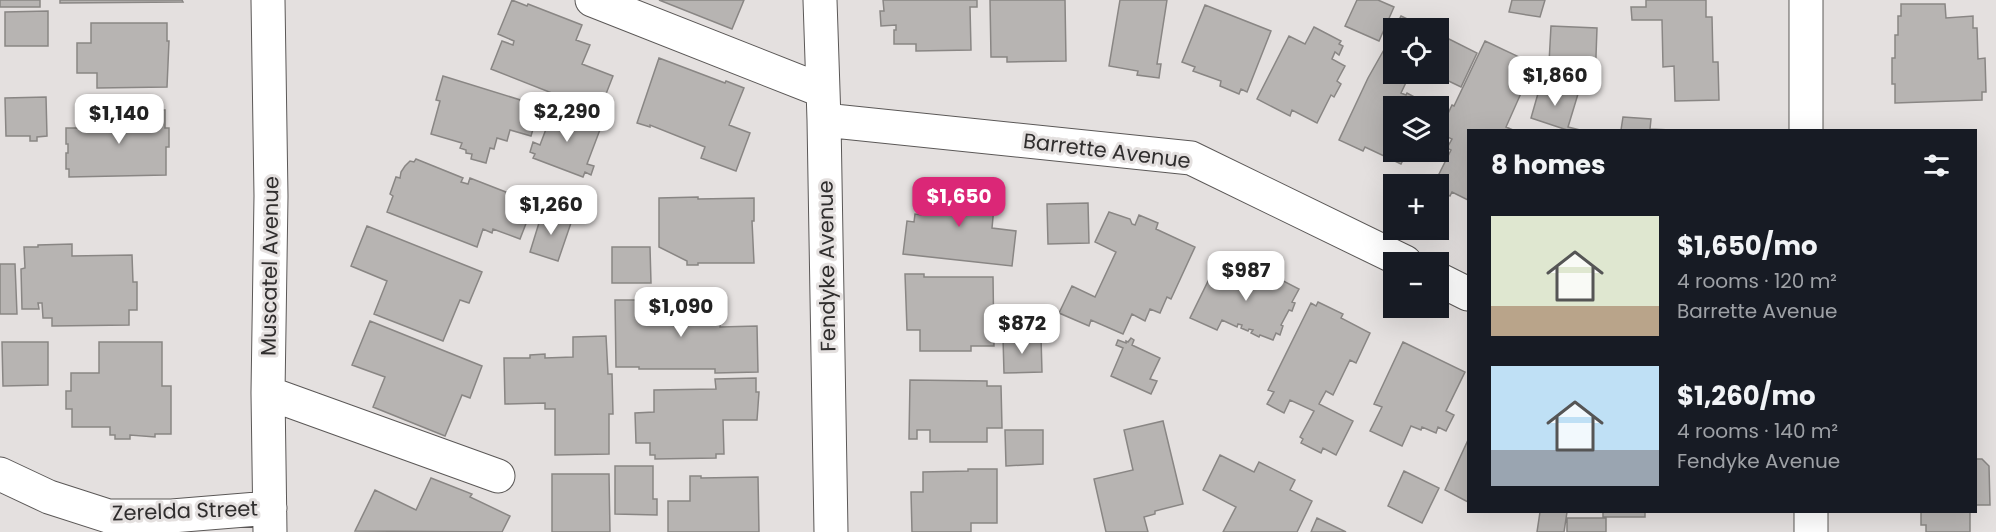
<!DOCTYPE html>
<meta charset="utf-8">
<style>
body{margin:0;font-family:Poppins,sans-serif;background:#242831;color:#f1f3f6;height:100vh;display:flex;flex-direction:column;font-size:22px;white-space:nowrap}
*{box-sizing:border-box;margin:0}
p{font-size:20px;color:#9ea1a6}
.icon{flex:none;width:33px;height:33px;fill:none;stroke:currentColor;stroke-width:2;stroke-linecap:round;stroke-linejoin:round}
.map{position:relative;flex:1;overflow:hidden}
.details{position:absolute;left:1467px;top:129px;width:510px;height:384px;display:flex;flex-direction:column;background:#171b24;border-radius:0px;box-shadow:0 6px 24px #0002}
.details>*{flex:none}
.fabs{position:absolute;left:1383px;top:18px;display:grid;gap:12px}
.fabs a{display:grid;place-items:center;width:66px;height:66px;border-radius:0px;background:#171b24;box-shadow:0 6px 24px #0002;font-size:30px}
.price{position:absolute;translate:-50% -51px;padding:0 14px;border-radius:12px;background:#fff;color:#222;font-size:20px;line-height:39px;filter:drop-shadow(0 2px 3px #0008)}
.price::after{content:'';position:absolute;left:50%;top:36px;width:18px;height:14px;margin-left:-9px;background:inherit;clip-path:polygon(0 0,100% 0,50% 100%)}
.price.on{background:#db2777;color:#fff}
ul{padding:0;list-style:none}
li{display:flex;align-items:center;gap:18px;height:150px;padding:0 24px}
li span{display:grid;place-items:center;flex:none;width:168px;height:120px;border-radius:0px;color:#555}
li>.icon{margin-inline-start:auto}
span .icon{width:72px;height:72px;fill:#fffc;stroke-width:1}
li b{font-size:26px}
h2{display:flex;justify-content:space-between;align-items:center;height:72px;padding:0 24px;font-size:26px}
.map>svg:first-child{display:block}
.building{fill:#b7b4b2;stroke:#898684;stroke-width:1.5}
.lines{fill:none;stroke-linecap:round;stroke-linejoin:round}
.minor-casing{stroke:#5b5857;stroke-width:35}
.minor{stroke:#fff;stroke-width:33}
.labels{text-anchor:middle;stroke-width:6;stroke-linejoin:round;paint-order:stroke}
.street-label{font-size:21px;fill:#302e2e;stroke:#e4e0df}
</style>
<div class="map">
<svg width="1996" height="532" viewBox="0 0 1996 532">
<rect width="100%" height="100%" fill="#e4e0df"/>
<path class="building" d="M0 0H40V7H0Z
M60 0H182L183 2 60 3Z
M512 0 527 6 528 4 582 25 576 40 590 45 582 64 613 76 597 117 560 103 562 97 491 69 502 41 513 45 514 41 498 34Z
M659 0H744L732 29Z
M883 0H977V7H970L971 50 916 51V44H894V30H896V25L881 26 880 11H884Z
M990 0H1065L1066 61 1007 62V57H991Z
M1120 0H1167L1157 64H1161L1159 78 1137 75 1138 71 1109 66Z
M1357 0H1378L1394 7 1379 41 1345 26Z
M1512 0H1545L1540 17 1509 12Z
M1646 0H1706V17H1712L1713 62H1718L1719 100 1675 101 1674 66 1663 67 1662 20H1632L1631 7H1646Z
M1901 4H1945L1946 18 1973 16V28H1977L1978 59 1985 58 1986 92H1982V100L1895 103V84H1892V58H1895V35H1898V16H1901Z
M1205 5 1271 31 1247 92 1241 89 1239 94 1220 86 1221 81 1193 71 1195 67 1182 62Z
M48 11V46H5V12Z
M1401 16 1422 26 1421 28H1395Z
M91 23H167V41H169L167 87 97 88V73H77V43H91Z
M1551 26 1597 28 1595 84 1549 63Z
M1314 27 1341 41 1339 44 1343 46 1339 55 1335 52 1332 59 1345 66 1337 81 1341 84 1334 97 1331 95 1317 123 1292 110 1290 116 1257 99 1289 36 1305 44Z
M1394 32V74H1410L1401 93 1406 95 1407 93 1422 101 1421 103 1429 106H1394V152H1407L1401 164 1365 147 1363 151 1339 140 1368 78Z
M1443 36 1477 53 1461 87 1434 74H1438V44Z
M1485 41 1534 64 1506 127 1513 130H1468V200L1452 192 1450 196 1438 190V184H1434L1451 150 1447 148 1452 139 1439 133 1452 105 1454 106Z
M659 58 725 83 726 81 744 88 729 125 750 133 736 171 701 158 705 147 650 125V127L637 123Z
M443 76 540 106 531 136 510 130 507 141 497 138 494 149 490 148 486 163 471 159 472 154 466 153V150L460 148 462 143 431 134 440 101 436 100Z
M1541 83 1578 94 1568 127 1580 130H1567L1531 118Z
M46 97 47 136 37 137V141H30V136H6L5 98Z
M554 108 601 127 587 164 594 166 591 175 585 172 583 177 533 158 535 154 530 152 533 142 540 145Z
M95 110H165V128H169V147H166V175L69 177V169H66V153H68V144H66V128H89V117H95Z
M1623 117 1651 119 1650 129 1671 130H1621Z
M416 159 463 178 461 182 468 184 470 178 534 203 520 239 493 229 492 233 483 229 477 247 387 212 393 196 390 194 396 177 400 178 401 172 405 166 410 161 414 162Z
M925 184 985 190V194L995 196 992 228 1016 231 1012 266 903 254 907 221 914 222 915 214 921 215Z
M698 197V199L754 198V221H752L754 263H698V265H687V261L659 247V198Z
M1088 203 1089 243 1048 244 1047 204Z
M543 210 572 220 558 261 530 252Z
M1109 212 1130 219 1132 224 1135 225 1139 215 1158 223 1156 229 1195 247 1171 299 1167 297 1160 313 1150 309 1145 321 1132 314 1123 334 1091 320 1089 326 1059 313 1072 286 1095 297 1116 252 1095 242Z
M367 226 482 272 469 303 460 300 443 341 374 314 387 281 351 266Z
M72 244V256L132 255 133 282H137V310H129V325L52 326V318H43L42 303H38L39 309H22L21 269 25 268 24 247H38V245Z
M612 247H650L651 283H612Z
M0 264H15L17 314H0Z
M1236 264 1266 277 1268 273 1299 289 1292 302 1295 303 1292 311 1289 310 1281 325 1283 326 1280 335 1276 333 1273 340 1260 335 1259 337 1251 333 1253 330 1249 329 1248 331 1241 328 1242 325 1238 324 1237 327 1222 320 1217 330 1190 318 1213 271 1229 279Z
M905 274H924V277H993L994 346H971V351H920V330H907Z
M688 297V301H698V311H720V327L757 326 758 372 715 373V369H639V367H616L615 300H637V298Z
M1318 302 1343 314 1341 318 1370 333 1356 363 1350 360 1333 395 1326 391 1319 404 1353 421 1336 455 1323 448 1321 453 1301 443 1303 439 1300 437 1314 411 1290 400 1284 413 1267 404 1274 392 1268 390 1311 303 1316 306Z
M370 321 482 366 470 398 462 395 445 436 373 407 385 377 352 365Z
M606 336 608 374H612L613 414H609V454L555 455V409H545V403L505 404 504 358H530V355L545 354V358L573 357V337Z
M1041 337 1042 372 1004 373 1003 338Z
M1131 338 1134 340 1132 345 1160 358 1150 379 1157 381 1151 394 1111 376 1123 348 1116 345 1118 340 1126 343V341L1128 342Z
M2 342H48V385L3 386Z
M99 342H162V386H171V434H155V437L130 435V439H115V435H110V427H72V409H66V391H71V373H99Z
M1403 342 1465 372 1446 411 1454 415 1446 431 1438 427 1436 433 1422 427 1421 430 1411 426 1402 446 1370 431 1382 407 1374 404Z
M756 378V392H759L757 420H723L724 454H716V458L655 459V455H650V443H636L635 413 654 412V390L716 389 715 379Z
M910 380 987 381V386H1001L1002 428H987V442H930V430H917V439H909Z
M1163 421 1183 504 1155 511V514L1144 517 1148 532H1106L1094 479 1133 470 1124 430Z
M1005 430H1043V464L1006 466Z
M1468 440V502L1445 490Z
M1220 455 1254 472 1259 462 1295 480 1290 490 1312 501 1297 532H1223L1236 507 1203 490Z
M1976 459H1982L1989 466 1990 505H1976Z
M615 466H653V499H657V515L615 514Z
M968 469H997V523H971V532H912L911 492H923V472L968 471Z
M1404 471 1439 488 1422 523 1388 506Z
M552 474H609L610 532H552Z
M690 476H701V478L758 477 759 532H668V501H690Z
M431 478 472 494 470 497 510 516 502 532 355 531 375 490 416 510Z
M1540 512H1567L1564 532H1537Z
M1603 512H1645V517H1603Z
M1921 512H1970V532H1926V525H1921Z
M1317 518 1346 532H1311Z
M1567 518H1606V532H1567Z"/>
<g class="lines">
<defs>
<path id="minor" d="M268 0 271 196 268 393 270 532
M592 0 823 91
M820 0 824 120 831 532
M1806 0V130
M824 120 1191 158 1405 262
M1438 279 1468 294
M268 393 498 476
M0 474 49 497 108 516H172L270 508
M1811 512V532"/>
</defs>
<use href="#minor" class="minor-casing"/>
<use href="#minor" class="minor"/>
</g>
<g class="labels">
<g class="street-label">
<text transform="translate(1107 151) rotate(7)" y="7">Barrette Avenue</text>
<text transform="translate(270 266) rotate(-89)" y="7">Muscatel Avenue</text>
<text transform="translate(827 266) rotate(-91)" y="7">Fendyke Avenue</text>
<text transform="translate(185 511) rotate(-2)" y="7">Zerelda Street</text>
</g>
</g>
</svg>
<div class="fabs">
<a><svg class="icon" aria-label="locate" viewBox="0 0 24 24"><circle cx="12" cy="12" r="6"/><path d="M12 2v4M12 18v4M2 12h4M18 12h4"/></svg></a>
<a><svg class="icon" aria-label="layers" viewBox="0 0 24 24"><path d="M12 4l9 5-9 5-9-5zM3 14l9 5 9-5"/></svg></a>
<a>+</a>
<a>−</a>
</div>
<b class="price" style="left:1555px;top:107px">$1,860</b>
<b class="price" style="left:567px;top:143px">$2,290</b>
<b class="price" style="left:119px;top:145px">$1,140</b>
<b class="price on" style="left:959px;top:228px">$1,650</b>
<b class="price" style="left:551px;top:236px">$1,260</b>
<b class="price" style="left:1246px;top:302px">$987</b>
<b class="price" style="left:681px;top:338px">$1,090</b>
<b class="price" style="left:1022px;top:355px">$872</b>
<section class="details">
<h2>8 homes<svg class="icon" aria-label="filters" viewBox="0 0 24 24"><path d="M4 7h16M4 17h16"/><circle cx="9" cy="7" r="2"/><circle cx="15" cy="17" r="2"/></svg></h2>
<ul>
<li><span style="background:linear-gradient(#dfe7d0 75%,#b9a48a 0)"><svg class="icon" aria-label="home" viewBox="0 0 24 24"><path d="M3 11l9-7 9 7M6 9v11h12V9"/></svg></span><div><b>$1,650/mo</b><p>4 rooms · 120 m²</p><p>Barrette Avenue</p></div></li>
<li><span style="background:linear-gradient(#bfe0f5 70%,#9aa5b1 0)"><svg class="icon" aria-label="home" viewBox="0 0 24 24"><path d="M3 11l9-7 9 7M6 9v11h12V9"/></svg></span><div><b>$1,260/mo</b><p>4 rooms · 140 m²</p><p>Fendyke Avenue</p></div></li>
</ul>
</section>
</div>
